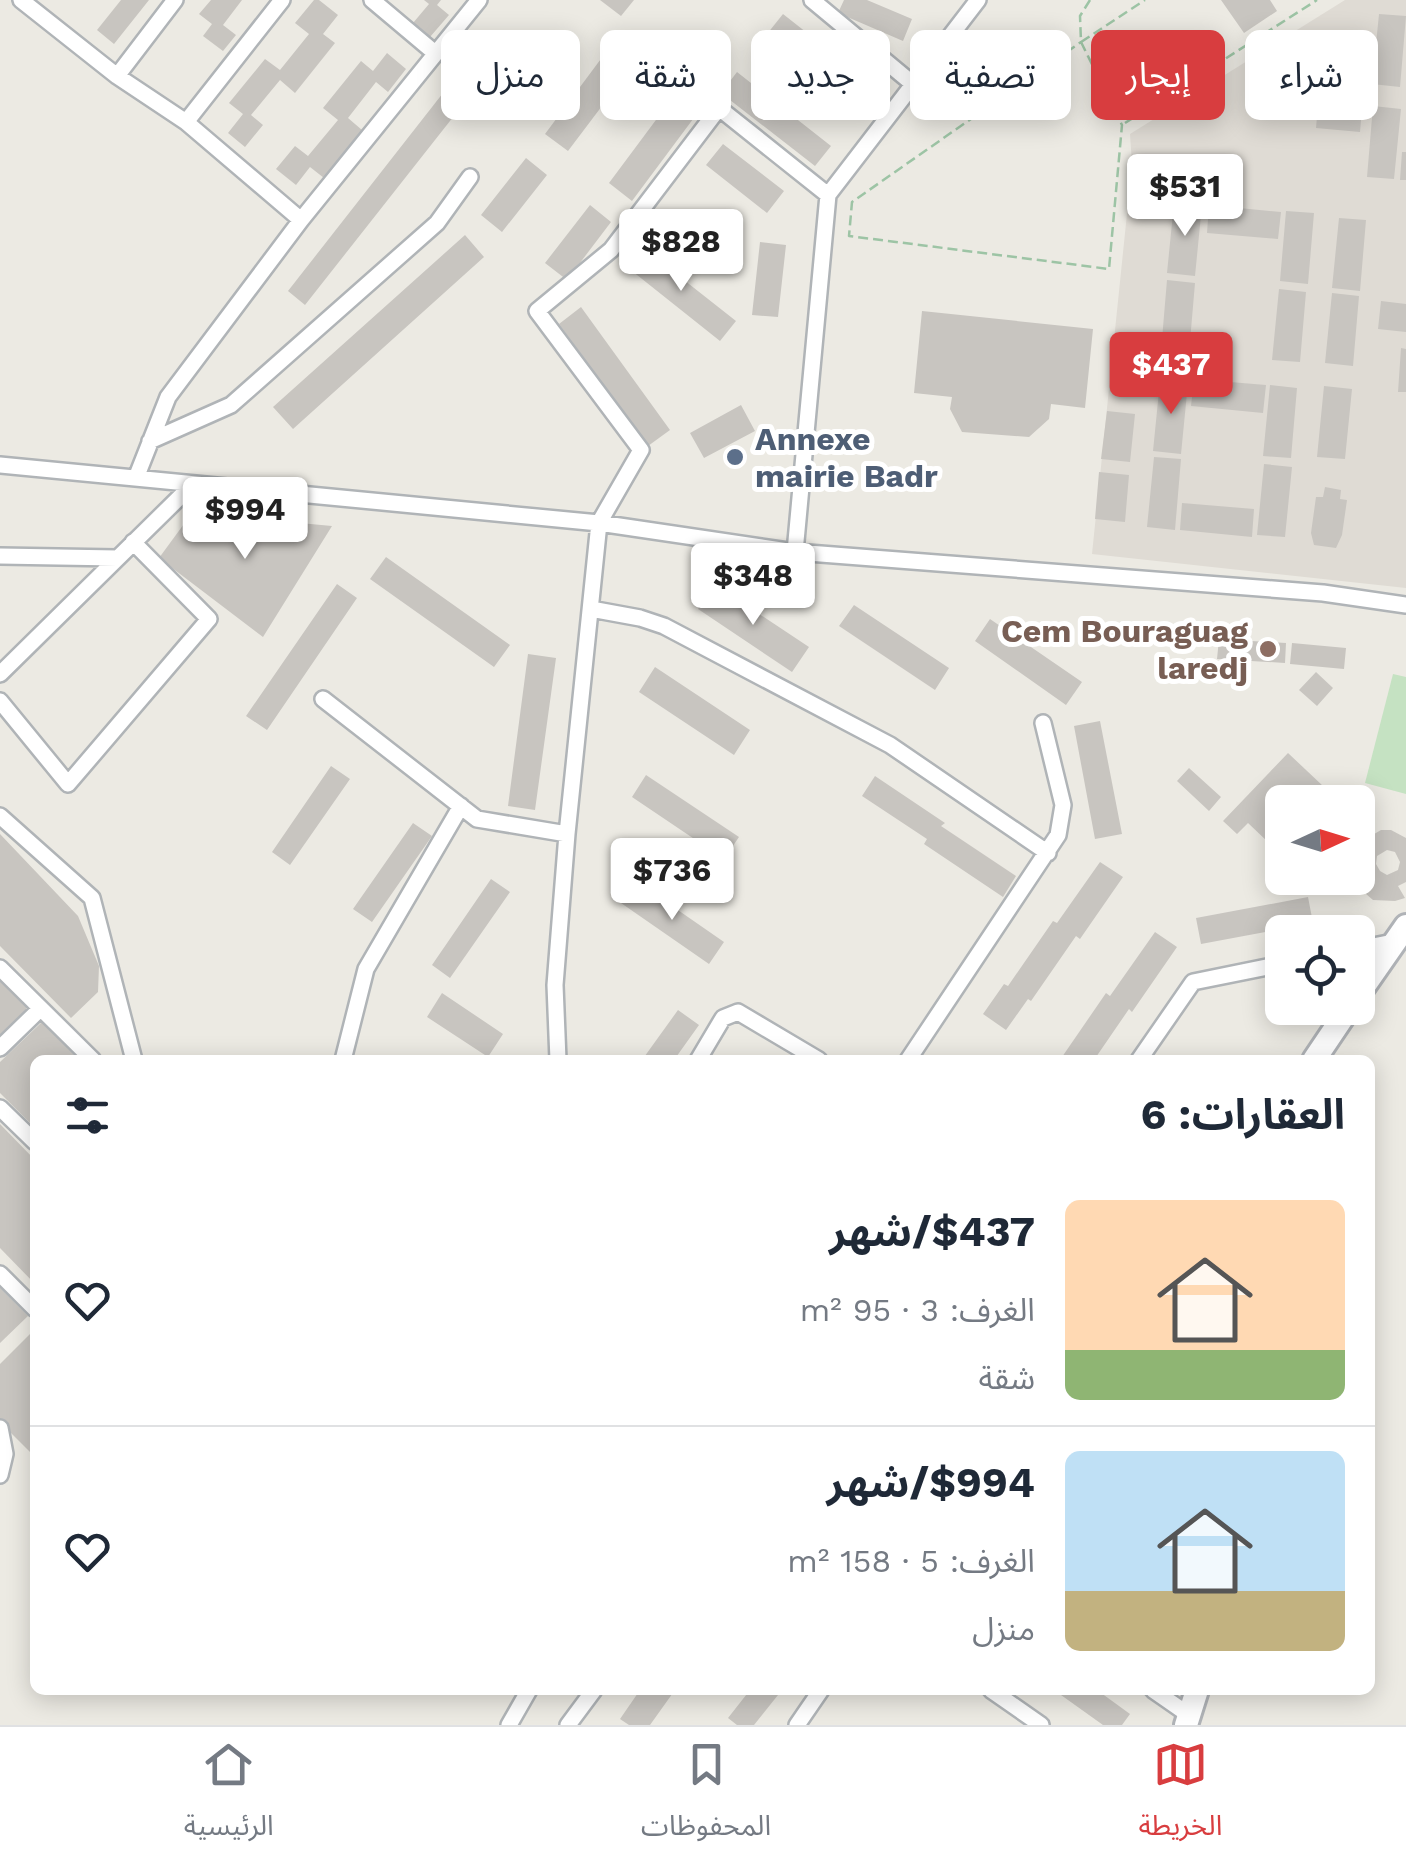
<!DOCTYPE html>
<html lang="ar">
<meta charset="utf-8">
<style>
body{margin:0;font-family:"Work Sans","Noto Sans Arabic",sans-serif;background:#f2f2f3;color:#1f2937;direction:rtl;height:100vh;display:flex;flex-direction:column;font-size:38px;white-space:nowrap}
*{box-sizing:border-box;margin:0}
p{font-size:32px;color:#747a83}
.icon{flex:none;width:55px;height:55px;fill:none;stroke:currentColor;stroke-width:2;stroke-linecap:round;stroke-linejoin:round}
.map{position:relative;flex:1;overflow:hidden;direction:ltr}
.sheet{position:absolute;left:30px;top:1055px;width:1345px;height:640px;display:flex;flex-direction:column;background:#fff;border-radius:15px;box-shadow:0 5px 25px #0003;direction:rtl}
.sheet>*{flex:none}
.guide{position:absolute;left:30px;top:30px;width:1348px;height:90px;direction:rtl;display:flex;gap:20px}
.needle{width:65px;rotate:86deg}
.buttons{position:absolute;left:1265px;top:785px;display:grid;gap:20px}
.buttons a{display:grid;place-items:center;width:110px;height:110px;border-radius:15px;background:#fff;box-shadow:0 5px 25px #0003;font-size:50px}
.price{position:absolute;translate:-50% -85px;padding:0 22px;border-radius:10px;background:#fff;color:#222;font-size:32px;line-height:65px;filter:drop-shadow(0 2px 5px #0008)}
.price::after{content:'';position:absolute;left:50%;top:60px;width:30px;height:22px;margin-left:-15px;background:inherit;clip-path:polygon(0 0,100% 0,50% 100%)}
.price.active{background:#d83d3f;color:#fff}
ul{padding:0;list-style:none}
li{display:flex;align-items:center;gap:30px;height:250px;padding:0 30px}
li+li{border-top:2px solid #e0e1e3}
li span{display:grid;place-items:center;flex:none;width:280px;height:200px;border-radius:15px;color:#555}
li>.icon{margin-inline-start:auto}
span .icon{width:120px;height:120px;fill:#fffc;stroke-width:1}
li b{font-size:42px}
h2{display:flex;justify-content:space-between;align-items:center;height:120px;padding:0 30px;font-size:42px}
.tag{padding:0 35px;border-radius:15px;background:#fff;box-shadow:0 5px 25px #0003;font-size:35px;line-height:90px}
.tag.active{background:#d83d3f;color:#fff}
.menu{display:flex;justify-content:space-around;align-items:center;height:140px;border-top:2px solid #e0e1e3;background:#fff;font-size:28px;color:#747a83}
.menu a{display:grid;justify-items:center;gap:5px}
.menu .active{color:#d83d3f}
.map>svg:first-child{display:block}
.education{fill:#dfdbd4}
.green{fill:#c5e2c2}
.building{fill:#c8c5c0;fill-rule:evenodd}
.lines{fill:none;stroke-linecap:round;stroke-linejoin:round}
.minor-casing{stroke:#b0b4b7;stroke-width:20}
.secondary-casing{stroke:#b0b3b7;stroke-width:28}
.path{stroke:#9dc4a5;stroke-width:2.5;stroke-dasharray:10 5;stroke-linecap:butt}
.minor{stroke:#fff;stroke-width:15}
.secondary{stroke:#fff;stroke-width:22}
.service-dot{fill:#5c6f8a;stroke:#fff;stroke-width:4}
.education-dot{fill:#8d6e63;stroke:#fff;stroke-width:4}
.labels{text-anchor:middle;stroke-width:10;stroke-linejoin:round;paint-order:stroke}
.service-label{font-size:32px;font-weight:bold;fill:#4e5e75;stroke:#fff;text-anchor:start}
.education-label{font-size:32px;font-weight:bold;fill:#785e54;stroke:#fff;text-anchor:end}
</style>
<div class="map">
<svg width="1406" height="1725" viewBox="0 0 1406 1725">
<rect width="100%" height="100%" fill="#eceae3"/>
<path class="education" d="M1345 0H1406V588L1092 554 1132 165 1130 134Z"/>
<path class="green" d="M1393 674 1406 677V794L1365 783Z"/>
<path class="building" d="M121 0H149L114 44 97 30Z
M211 0H242L223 25 236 35 223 51 203 36 212 24 199 14Z
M314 0H319L338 15 323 34 335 43 295 93 280 80 251 115 263 125 245 147 228 133 243 114 229 103 265 59 280 70 309 34 295 23Z
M424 0H441L437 5 449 15 430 37 413 23 429 4Z
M600 0H634L621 16Z
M844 0H867L912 19 903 41 838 13Z
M1221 0H1270L1277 11 1244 33Z
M783 14 877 88 861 108 767 34Z
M1379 14 1406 16 1400 87 1372 84Z
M615 40 639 57 568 151 545 134Z
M1323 47 1367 51 1360 132 1316 128Z
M387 53 406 69 388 92 376 82 348 118 362 130 324 178 310 167 296 185 276 169 295 146 308 156 338 120 323 108 361 61 373 71Z
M737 72 831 146 815 166 721 93Z
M679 89 702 107 632 201 609 183Z
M443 93 461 107 305 305 288 291Z
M1373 106 1401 109 1394 179 1367 177Z
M723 144 784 191 767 213 706 165Z
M1402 152H1406V180H1400Z
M526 158 547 175 502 232 481 215Z
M1174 203 1202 205 1195 276 1167 273Z
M590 205 611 222 567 280 545 263Z
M1209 205 1281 212 1278 239 1207 233Z
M1286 211 1314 213 1308 284 1280 281Z
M1339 218 1366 220 1360 291 1332 288Z
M465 235 484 257 293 429 273 407Z
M760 242 786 245 778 317 752 315Z
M642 247 736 321 720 341 627 267Z
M1167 280 1195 283 1189 353 1161 351Z
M1279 289 1306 292 1300 362 1272 360Z
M1332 293 1359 296 1353 366 1325 363Z
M1381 301 1406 304V332L1378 329Z
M581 307 670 430 648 446 559 324Z
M922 311 1093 329 1085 408 1051 404 1049 419 1029 437 962 432 950 409 952 397 914 393Z
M1401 348 1406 349V392H1398Z
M1194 379 1266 385 1263 413 1191 406Z
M1160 381 1188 383 1181 454 1153 451Z
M1270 385 1297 388 1291 458 1263 456Z
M1324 386 1352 389 1345 459 1317 457Z
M741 405 755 431 704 458 690 433Z
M1107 411 1135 414 1130 462 1101 459Z
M1154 457 1181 459 1175 530 1147 527Z
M1264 464 1292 467 1285 537 1257 535Z
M1099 472 1129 475 1125 522 1095 519Z
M1325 487 1341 490 1340 499 1347 500 1342 535 1336 548 1314 545 1311 533 1316 497H1323Z
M1182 503 1254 509 1252 537 1180 530Z
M192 513 332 526 263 637 159 558Z
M386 557 510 645 494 667 370 579Z
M337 584 357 598 267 730 246 716Z
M714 584 809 647 792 672 698 609Z
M854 605 949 668 935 690 839 626Z
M990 619 1082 682 1066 705 975 641Z
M1219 639 1286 643 1285 663 1217 659Z
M1292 643 1346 648 1344 669 1290 664Z
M528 654 556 658 535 810 508 806Z
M655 667 750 730 734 755 639 692Z
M1316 672 1333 688 1317 706 1299 690Z
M1100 721 1122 834 1095 839 1074 726Z
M1288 753 1323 786 1307 802H1282V828L1269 843 1248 823 1237 834 1223 821Z
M331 766 350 779 290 865 272 852Z
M1189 768 1221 797 1209 811 1177 781Z
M646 775 739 837 724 859 632 797Z
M875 776 945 823 941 826 1016 876 1003 897 924 844 927 839 862 796Z
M413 823 432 836 372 922 353 909Z
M1381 830H1391L1406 838V882L1398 886 1405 898 1395 901 1373 900 1366 894 1372 885 1361 878 1358 869V853L1364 840ZM1387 850 1395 852 1400 862 1398 870 1387 875 1380 871 1376 864 1377 856Z
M0 834 78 916 99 966 98 992 71 1018 0 946Z
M1100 862 1123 877 1080 939 1076 936 1031 1001 1028 999 1006 1030 983 1014 1004 984 1008 986 1053 921 1057 923Z
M491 879 510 892 450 978 432 965Z
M636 881 724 942 709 964 621 903Z
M1308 897 1313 923 1201 944 1196 918Z
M1155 932 1177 947 1132 1012 1129 1009 1094 1060H1066L1062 1057 1106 993 1110 996Z
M0 976 29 1006 0 1037Z
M442 993 503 1034 488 1057 427 1017Z
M678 1010 699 1025 674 1060H642Z
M42 1022 79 1060H35V1128L0 1093V1062Z
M0 1124 35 1160V1284L0 1248Z
M0 1288 28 1316 0 1343Z
M35 1329V1457L0 1422V1364Z
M640 1690H675L650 1725H629L620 1719Z
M750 1690H782L754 1725H737L728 1718Z
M1054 1690H1097L1130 1714 1122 1725H1103Z"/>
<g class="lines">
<defs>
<path id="minor" d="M21 0 117 76 186 122 301 220
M372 0 435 53
M812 0 913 84
M117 76 175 0
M186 122 282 0
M150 441 231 405 437 223 470 177
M0 465 599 523 795 552 1323 593 1406 605
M136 478 168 397 301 220 479 0
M795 552 828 195 978 0
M0 556 117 558
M591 609 640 618 664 626 890 745 1048 853
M0 674 193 484
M323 699 477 819 567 834
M0 701 68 784 209 619 133 542
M0 816 92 898 134 1060
M1358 949 1393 942
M0 968 93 1060
M0 1048 39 1010
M343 1060 366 969 461 806
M558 1060 555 985 567 834 599 523 641 450 537 311 611 250 719 108 828 195
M698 1060 723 1018 738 1012 819 1060
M908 1060 1058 835 1063 805 1043 723
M1139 1060 1193 982 1282 964
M0 1108 35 1142
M0 1274 35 1309
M0 1428 5 1454 0 1475
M991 1690 1041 1725
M1153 1690 1189 1715
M509 1725 529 1690
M568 1725 594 1690
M797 1725 821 1690"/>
<path id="secondary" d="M1358 995 1406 926
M1314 1060 1349 1008
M1186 1725 1197 1690"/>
</defs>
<use href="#minor" class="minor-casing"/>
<use href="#secondary" class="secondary-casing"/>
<path class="path" d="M1090 0 1080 16 1081 42 1145 0
M1081 42 1122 125 1109 269 849 236 852 202Z
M1125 123 1317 0"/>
<use href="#minor" class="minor"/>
<use href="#secondary" class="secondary"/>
</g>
<circle class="service-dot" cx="735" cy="457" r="10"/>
<circle class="education-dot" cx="1268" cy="649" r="10"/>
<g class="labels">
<g class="service-label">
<text x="755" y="450">Annexe<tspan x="755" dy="37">mairie Badr</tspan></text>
</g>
<g class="education-label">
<text x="1248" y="642">Cem Bouraguag<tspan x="1248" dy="37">laredj</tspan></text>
</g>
</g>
</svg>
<div class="buttons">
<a><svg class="needle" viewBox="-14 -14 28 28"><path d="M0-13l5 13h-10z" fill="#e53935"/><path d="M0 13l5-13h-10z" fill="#747a83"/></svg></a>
<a><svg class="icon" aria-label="locate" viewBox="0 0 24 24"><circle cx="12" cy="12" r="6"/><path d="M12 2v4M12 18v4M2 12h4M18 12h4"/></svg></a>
</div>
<b class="price" style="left:1185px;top:239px">$531</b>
<b class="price" style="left:681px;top:294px">$828</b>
<b class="price active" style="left:1171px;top:417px">$437</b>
<b class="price" style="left:245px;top:562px">$994</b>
<b class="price" style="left:753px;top:628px">$348</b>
<b class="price" style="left:672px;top:923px">$736</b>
<div class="guide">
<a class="tag">شراء</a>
<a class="tag active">إيجار</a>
<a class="tag">تصفية</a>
<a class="tag">جديد</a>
<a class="tag">شقة</a>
<a class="tag">منزل</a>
</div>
<section class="sheet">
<h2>العقارات: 6<svg class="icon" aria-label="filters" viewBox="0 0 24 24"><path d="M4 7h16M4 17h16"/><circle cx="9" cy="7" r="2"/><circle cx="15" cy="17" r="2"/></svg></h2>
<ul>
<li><span style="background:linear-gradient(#ffd9b3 75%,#8fb573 0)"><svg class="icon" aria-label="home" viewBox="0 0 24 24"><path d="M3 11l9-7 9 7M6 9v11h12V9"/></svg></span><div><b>$437/شهر</b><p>الغرف: 3 · 95 m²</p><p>شقة</p></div><svg class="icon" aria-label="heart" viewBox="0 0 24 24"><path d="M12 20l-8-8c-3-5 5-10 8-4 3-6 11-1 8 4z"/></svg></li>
<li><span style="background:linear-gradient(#bfe0f5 70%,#c2b280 0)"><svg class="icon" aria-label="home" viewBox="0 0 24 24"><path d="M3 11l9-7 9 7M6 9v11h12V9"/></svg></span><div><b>$994/شهر</b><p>الغرف: 5 · 158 m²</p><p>منزل</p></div><svg class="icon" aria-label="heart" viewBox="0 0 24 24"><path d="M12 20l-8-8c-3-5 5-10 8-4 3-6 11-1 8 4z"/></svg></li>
</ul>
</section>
</div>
<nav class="menu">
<a class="active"><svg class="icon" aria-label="map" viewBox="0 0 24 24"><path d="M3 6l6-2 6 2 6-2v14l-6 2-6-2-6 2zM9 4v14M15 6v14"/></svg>الخريطة</a>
<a><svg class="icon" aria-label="saved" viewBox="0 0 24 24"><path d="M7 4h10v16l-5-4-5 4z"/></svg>المحفوظات</a>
<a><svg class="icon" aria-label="home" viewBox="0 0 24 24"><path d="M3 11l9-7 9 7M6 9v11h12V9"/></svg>الرئيسية</a>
</nav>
